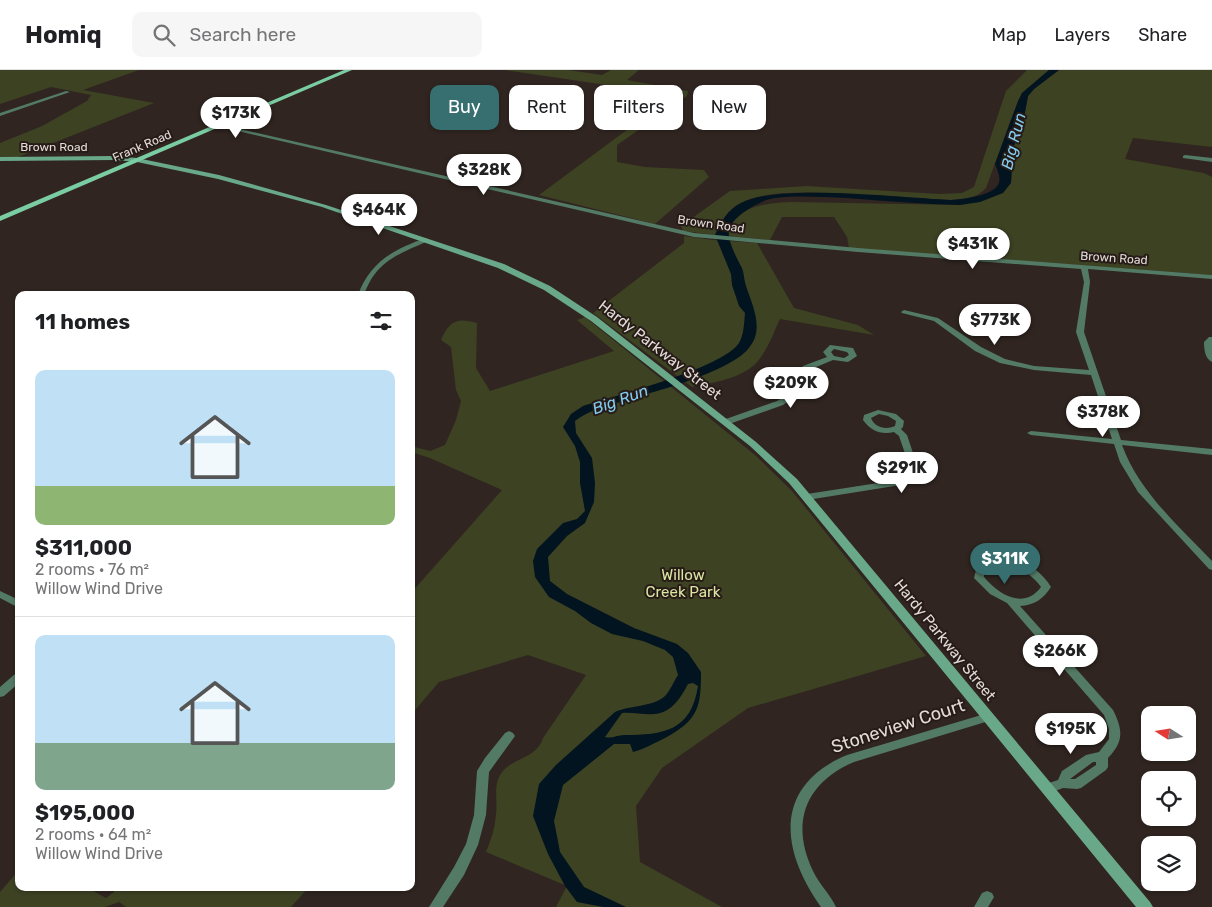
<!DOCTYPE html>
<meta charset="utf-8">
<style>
body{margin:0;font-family:Rubik,sans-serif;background:#f6f6f6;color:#202124;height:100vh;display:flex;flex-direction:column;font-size:19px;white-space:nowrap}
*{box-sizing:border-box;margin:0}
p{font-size:16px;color:#757577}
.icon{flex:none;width:28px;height:28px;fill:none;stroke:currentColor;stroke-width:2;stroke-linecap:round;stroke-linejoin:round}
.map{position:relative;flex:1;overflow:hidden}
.drawer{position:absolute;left:15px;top:221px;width:400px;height:600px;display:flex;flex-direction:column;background:#fff;border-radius:10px;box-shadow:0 1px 4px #0004}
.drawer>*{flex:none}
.top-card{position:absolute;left:430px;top:15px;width:475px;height:45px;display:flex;gap:10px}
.needle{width:32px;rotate:282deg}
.buttons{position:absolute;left:1141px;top:636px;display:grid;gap:10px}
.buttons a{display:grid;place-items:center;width:55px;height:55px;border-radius:10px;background:#fff;box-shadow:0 1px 4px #0004;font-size:25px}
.price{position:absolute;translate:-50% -42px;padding:0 11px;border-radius:18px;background:#fff;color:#222;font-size:16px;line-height:32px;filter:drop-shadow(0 1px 2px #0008)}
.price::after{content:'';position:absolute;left:50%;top:30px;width:15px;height:11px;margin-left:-8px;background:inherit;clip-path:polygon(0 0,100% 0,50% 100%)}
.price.selected{background:#376e6f;color:#fff}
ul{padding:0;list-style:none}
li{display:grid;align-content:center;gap:10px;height:265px;padding:0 20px}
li+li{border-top:1px solid #e0e0e0}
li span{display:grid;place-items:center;height:155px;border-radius:10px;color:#555}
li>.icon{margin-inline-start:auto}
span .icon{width:90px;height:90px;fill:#fffc;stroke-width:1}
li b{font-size:21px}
h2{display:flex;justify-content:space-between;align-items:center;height:60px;padding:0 20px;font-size:21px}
.pill{padding:0 18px;border-radius:10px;background:#fff;box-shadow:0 1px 4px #0004;font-size:18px;line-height:45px}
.pill.selected{background:#376e6f;color:#fff}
header{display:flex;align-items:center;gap:30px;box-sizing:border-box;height:70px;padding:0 25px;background:#fff;border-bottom:1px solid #e0e0e0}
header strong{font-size:24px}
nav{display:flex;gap:28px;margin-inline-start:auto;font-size:18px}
.search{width:350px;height:45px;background:#f6f6f6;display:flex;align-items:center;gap:12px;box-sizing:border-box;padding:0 18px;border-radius:10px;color:#757577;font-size:19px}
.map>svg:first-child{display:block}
.green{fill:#3d4223}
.water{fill:#01141f;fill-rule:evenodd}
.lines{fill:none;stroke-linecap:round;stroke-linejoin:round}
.street{fill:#537a65;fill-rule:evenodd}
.secondary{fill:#69a888;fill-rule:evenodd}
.primary{fill:#7acca2;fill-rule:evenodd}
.labels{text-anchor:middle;stroke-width:4;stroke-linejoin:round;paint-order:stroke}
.far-street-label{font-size:12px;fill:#e3dbd8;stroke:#261b17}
.street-label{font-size:15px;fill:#e3dbd8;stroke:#261b17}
.park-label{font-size:15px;fill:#dae5a1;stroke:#261b17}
.water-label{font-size:16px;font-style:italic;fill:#82cbef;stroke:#261b17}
.near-street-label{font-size:18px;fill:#e3dbd8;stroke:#261b17}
</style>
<header>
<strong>Homiq</strong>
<div class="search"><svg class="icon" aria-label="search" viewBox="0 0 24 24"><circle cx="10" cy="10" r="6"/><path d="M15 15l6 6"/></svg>Search here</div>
<nav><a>Map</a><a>Layers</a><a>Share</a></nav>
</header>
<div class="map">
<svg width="1212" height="837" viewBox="0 0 1212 837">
<rect width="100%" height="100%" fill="#302520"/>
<path class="green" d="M0 0H139L83 20 154 33 18 87H0V73L42 56 87 31 91 25 51 17 0 34Z
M505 0H568L602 5 611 0H639L627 10 688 21 687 26 617 75V92L645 97 704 100 709 107 655 154 539 125 674 25Z
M1027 0H1049L1022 23 1010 52 986 118C975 129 966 129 951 130 920 128 890 127 859 125 826 123 770 118 741 133 727 140 721 152 715 165L683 161 681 156 730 121 806 116 939 124 962 123 974 117 1006 21Z
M1059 0H1212V77L1133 68 1125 89 1204 103 1212 107V205L849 178 847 167 834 147H782L770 170 729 166C728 136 769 133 791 132L960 135 1011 113 1013 78 1023 53 1028 26 1034 19Z
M684 166 713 170 757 173 794 238 858 255 874 265 780 249C772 266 765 288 749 299 733 310 710 313 692 317L593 243 684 173Z
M585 247 755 385 792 421 926 586 748 638 662 698 636 736 640 792 722 837H556L567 816 486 782C491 770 495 758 496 744 498 732 493 717 500 705 511 687 536 690 543 668L586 605 528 585 439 612 411 645V523L502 420 430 388 411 382V376L430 381 445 375 456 350 461 331 456 320 451 277 441 270C449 251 457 247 477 253L476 298 490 321 614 281 577 250Z
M19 800V818H88L106 828 119 818H308L291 837H126L119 832 105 837H0V822Z"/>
<path class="water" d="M1049 0H1059L1034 19 1028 26 1023 53 1013 78 1011 113 1003 123 980 132 960 135C922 134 885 131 847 128 823 127 798 125 775 128 762 129 733 146 729 159 726 168 737 189 742 198 744 203 744 210 746 216 753 237 765 260 748 279 729 302 654 322 623 331 606 337 590 339 575 351L576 363 592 388 595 413 594 432 585 453 567 466 548 487 550 511 567 524 634 558 677 574 688 583 701 602C701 638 698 650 665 668 654 673 645 679 633 682L630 674H614L563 715 554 751 560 782 584 817 626 837H603L577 832 565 816 548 784 533 746 539 714 556 695 615 642C631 635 653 637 665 626 670 621 674 611 678 605L673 587 665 580 643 571 612 564 591 553 575 541 549 527 535 507 533 491 537 479 563 453 577 449 585 441 580 413V392L575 376 563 357 571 344 583 336C614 326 723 298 739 273 744 265 744 253 745 243L739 236 732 215 731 204 715 165C721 152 727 140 741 133 777 113 905 128 951 130 963 129 994 126 999 113 1001 107 997 99 995 94L1018 31 1022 23ZM693 613 698 616C691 661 664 665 624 665 617 665 612 669 605 667L622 643C633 642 644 645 654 644 672 643 681 627 688 614Z"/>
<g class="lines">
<path class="street" d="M66 21 70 22 0 46V43Z
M218 54 694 163 858 178 1212 205V209L1088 199 1090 212 1084 262 1121 370 1212 379V385L1122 375C1139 422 1179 456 1212 491V500L1209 499 1138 422 1120 392 1114 374 1031 365 1027 363 1031 361 1112 369 1091 305 1034 300 1000 293 975 281 934 251 902 243 901 242 904 240 938 248 981 277 1005 289 1034 296 1089 300 1076 262 1084 212 1081 199 858 182 694 167 216 56V54Z
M1185 85 1212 88V92L1183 88V86Z
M426 168 429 170 428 171C397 185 376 191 364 225H358C370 192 394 179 426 168Z
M1209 267H1212V292C1205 289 1204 279 1204 272Z
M830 275 853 278 857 286 848 292 833 290 809 300 801 307 795 327 783 335 729 354H723L722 352 723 350 777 331 788 324 793 306 803 296 827 287 823 282ZM834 279 847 282 849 285 844 288 834 286 831 282Z
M878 340 896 344 904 351 903 357 901 359 907 365 919 401 916 409 907 414 807 430 804 429 803 427 804 425 807 424 904 409 909 406 911 401 899 366 894 362C881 365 871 361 863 350L864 345ZM879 344 888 346 896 351 895 356C886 360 875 358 871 348Z
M1000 487C1022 489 1040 499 1051 517 1043 529 1035 535 1020 536L1113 640C1123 660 1124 671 1108 688V697L1106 700 1081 718 1077 719 1063 718 1047 724 1043 723 1041 719 1043 715 1058 710 1062 701 1086 685 1099 682 1109 669V659L1104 645 1007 533 990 524 974 508 976 500ZM1002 493C1017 495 1032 504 1041 517 1024 540 999 525 984 507V503ZM1093 692H1096V695L1075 709H1070Z
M0 521 19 530V538L0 528Z
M19 603V613L4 626 0 627V617L15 604Z
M988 643 992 644 994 647 992 650 854 692C805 713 790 753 813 801 819 814 830 824 836 837H821C780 780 773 716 847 685Z
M509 661 513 663 515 666 489 702 486 745 478 775 464 805 443 837H429L454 797 466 774 474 745 477 701 485 688 505 663Z
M987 821 992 823 994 827 988 837H974L982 823Z"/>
<path class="secondary" d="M115 86 137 88 219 105 326 135 504 194 550 216 597 247 756 372 797 409 1150 832 1153 837H1136L789 413 750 376 591 251 544 220 498 198 322 137 218 109 137 92 115 90 0 91V87Z"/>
<path class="primary" d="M344 0H352L0 151V146Z"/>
</g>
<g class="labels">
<g class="far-street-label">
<text transform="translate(142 76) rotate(-23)" y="4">Frank Road</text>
<text x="54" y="81">Brown Road</text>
<text transform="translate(711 154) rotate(8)" y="4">Brown Road</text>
<text transform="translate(1114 188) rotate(4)" y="4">Brown Road</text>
</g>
<g class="street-label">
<text transform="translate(660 280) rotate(38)" y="5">Hardy Parkway Street</text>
<text transform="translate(945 570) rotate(51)" y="5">Hardy Parkway Street</text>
</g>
<g class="park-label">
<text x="683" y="510">Willow<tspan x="683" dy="17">Creek Park</tspan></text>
</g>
<g class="water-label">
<text transform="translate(1013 71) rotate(-76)" y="6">Big Run</text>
<text transform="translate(620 329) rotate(-20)" y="6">Big Run</text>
</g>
<g class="near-street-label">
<text transform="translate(898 656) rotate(-18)" y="6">Stoneview Court</text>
</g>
</g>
</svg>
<div class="buttons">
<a><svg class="needle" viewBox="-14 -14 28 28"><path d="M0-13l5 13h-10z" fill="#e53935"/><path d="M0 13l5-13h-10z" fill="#757577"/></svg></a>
<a><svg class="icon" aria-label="locate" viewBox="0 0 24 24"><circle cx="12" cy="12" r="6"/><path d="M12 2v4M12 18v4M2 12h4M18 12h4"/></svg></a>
<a><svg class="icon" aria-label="layers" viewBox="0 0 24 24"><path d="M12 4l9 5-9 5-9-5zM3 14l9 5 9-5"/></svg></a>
</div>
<b class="price" style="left:236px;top:69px">$173K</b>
<b class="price" style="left:484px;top:126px">$328K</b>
<b class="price" style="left:379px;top:166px">$464K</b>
<b class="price" style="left:973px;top:200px">$431K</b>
<b class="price" style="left:995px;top:276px">$773K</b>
<b class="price" style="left:791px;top:339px">$209K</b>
<b class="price" style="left:1103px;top:368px">$378K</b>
<b class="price" style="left:902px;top:424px">$291K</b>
<b class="price selected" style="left:1005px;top:515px">$311K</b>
<b class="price" style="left:1060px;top:607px">$266K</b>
<b class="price" style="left:1071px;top:685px">$195K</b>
<div class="top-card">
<a class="pill selected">Buy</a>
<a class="pill">Rent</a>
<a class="pill">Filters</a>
<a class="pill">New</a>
</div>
<section class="drawer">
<h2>11 homes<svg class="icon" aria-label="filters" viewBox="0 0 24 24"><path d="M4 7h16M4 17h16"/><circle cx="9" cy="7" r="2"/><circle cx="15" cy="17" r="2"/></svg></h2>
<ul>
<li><span style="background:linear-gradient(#bfe0f5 75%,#8fb573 0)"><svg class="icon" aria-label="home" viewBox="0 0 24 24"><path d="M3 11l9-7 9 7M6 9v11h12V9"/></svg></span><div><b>$311,000</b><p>2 rooms · 76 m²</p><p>Willow Wind Drive</p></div></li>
<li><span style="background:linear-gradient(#bfe0f5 70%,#7fa58c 0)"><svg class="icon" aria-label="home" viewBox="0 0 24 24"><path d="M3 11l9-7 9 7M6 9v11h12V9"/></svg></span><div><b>$195,000</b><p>2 rooms · 64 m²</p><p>Willow Wind Drive</p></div></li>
</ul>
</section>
</div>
